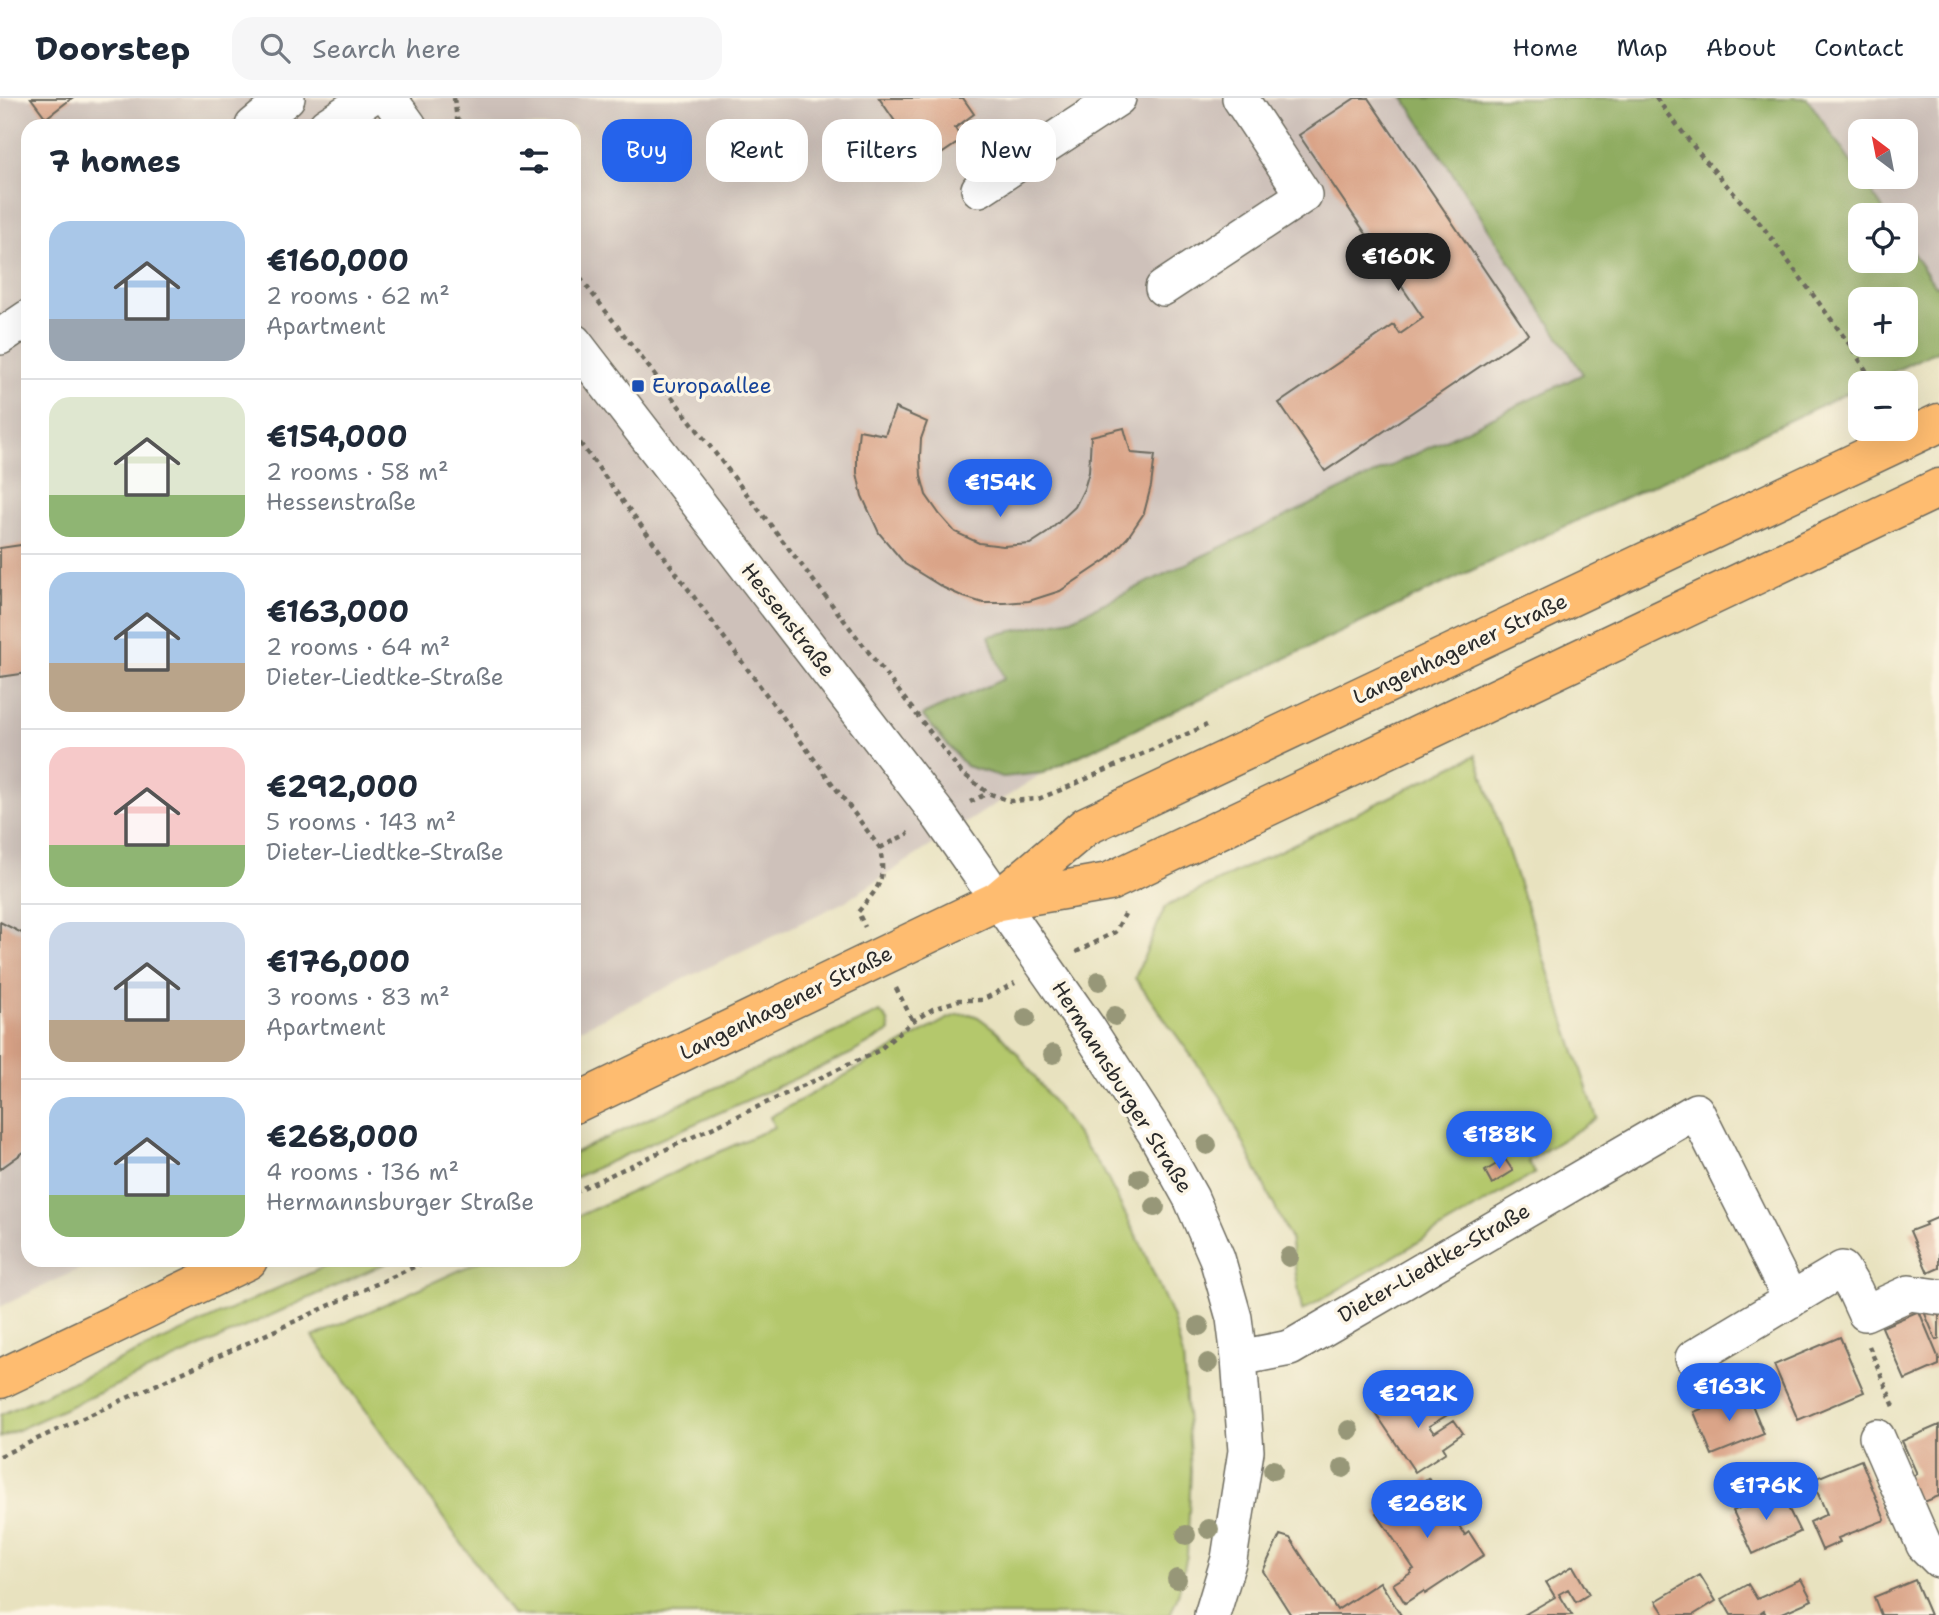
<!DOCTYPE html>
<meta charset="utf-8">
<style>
body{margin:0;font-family:"Shantell Sans",sans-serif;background:#f6f6f7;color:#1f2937;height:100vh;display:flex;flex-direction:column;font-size:26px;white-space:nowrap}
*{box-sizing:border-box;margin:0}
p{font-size:23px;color:#747a83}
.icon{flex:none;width:38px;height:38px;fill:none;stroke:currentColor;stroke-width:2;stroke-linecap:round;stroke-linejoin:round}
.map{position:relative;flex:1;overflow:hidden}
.drawer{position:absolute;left:21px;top:21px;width:560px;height:1148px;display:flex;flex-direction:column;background:#fff;border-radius:21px;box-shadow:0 7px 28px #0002}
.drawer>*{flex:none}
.hud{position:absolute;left:602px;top:21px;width:665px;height:63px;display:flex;gap:14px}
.needle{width:46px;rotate:328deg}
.tools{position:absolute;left:1848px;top:21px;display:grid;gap:14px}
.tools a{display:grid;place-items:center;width:70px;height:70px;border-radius:14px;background:#fff;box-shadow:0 7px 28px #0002;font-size:35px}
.price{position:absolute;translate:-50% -60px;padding:0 16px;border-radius:24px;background:#2563eb;color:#fff;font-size:23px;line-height:46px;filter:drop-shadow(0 2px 4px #0008)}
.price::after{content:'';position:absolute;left:50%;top:42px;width:21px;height:16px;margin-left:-10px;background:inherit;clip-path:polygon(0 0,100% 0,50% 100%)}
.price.selected{background:#222;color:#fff}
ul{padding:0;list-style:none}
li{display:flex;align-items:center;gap:21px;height:175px;padding:0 28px}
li+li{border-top:2px solid #e0e1e3}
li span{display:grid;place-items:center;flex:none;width:196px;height:140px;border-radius:21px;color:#555}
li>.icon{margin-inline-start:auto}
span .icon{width:84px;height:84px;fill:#fffc;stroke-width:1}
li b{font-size:30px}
h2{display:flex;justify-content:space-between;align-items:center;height:84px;padding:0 28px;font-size:30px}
.chip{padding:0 24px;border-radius:21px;background:#fff;box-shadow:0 7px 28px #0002;font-size:24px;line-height:63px}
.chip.selected{background:#2563eb;color:#fff}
header{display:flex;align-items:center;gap:42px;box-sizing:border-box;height:98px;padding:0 35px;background:#fff;border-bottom:2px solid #e0e1e3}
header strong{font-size:33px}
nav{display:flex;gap:38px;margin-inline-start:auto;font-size:24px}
.search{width:490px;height:63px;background:#f6f6f7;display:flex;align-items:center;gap:18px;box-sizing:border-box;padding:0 24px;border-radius:21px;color:#747a83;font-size:26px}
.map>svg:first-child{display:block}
.industrial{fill:#cec1ba;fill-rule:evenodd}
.green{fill:#b4c86c;stroke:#707a4c;stroke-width:2}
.forest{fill:#8fac60;stroke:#5d6c46;stroke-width:2;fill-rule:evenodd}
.building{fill:#daa488}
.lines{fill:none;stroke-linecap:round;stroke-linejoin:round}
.minor-casing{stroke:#6d6b5f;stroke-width:38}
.major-casing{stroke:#6d6b5f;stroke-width:41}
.path{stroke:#6d6b5f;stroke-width:4.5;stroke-dasharray:5 5;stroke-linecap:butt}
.minor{stroke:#fff;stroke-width:35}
.major{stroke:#febc70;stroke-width:38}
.tree{fill:#979778}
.transit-dot{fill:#1a4fb4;stroke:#fcf5e5;stroke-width:2.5}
.labels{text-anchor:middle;stroke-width:7;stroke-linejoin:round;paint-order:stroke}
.transit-label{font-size:21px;fill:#164399;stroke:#fcf5e5;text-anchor:start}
.street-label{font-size:21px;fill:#2b2b2b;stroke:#fcf5e5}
</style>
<header>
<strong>Doorstep</strong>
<div class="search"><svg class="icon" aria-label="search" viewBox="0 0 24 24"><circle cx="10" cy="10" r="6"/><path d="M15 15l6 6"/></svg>Search here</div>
<nav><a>Home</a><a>Map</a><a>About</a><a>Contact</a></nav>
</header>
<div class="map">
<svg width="1939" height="1517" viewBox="0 0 1939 1517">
<rect width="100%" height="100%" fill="#fcf5e5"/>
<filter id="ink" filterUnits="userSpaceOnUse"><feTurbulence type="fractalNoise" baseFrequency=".0143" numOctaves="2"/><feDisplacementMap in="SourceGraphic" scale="14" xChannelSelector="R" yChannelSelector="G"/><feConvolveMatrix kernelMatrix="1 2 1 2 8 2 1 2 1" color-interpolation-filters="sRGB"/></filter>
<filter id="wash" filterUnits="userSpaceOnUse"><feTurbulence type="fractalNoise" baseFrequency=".00686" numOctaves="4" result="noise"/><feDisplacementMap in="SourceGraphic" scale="28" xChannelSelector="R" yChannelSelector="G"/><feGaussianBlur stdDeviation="1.57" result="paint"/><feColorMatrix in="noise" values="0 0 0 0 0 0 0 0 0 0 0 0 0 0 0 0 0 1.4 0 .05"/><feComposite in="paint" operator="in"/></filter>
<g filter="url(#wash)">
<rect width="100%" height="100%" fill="#e8e2bf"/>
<path class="industrial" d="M0 0H1939V252L1869 285H1860V289L1043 675 844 804 574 934V28H28V1162H98L0 1209ZM1860 33H1906V79H1860ZM1860 117H1906V163H1860ZM1860 201H1906V247H1860Z"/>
<path class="green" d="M1476 657 1597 1020 1528 1063 1535 1075 1302 1213 1290 1140 1221 999 1135 880 1165 809Z
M880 914 888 923 890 933 850 956 574 1080V1055Z
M970 916 978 919 997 933 1017 955 1103 1072 1142 1149 1173 1220 1183 1259 1191 1372 1187 1457 1178 1497 1170 1517H513L313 1239 482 1162H574V1120L774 1029 770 1019 947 921 957 917Z
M339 1162H393L0 1340V1317Z"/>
<path class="forest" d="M1404 0H1807L1887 117H1860V163H1906V145L1935 188 1939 187V252L1869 285H1860V289L1043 675 1003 679 966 668 922 617 1004 581 989 538 1071 521 1583 276ZM1860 201H1906V247H1860Z"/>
<g id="blocks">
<path class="building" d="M31 0H72L46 20Z
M879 0H963L974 16 955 30 962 42 925 67Z
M1355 0H1368L1528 236 1325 373 1279 305 1394 227 1400 236 1423 220 1299 37Z
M895 310 927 324 921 341 920 359 921 378 926 397 940 417 955 434 979 445 1003 448 1030 446 1047 435 1075 409 1084 391 1089 374 1091 338 1124 330 1131 355 1155 357 1151 388 1144 415 1128 439 1108 461 1060 493 1029 503 1005 505H983L964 499 944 490 905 466 879 435 862 398 857 375V351L859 332 885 337Z
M28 446V575L0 579V450Z
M0 824 28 838V1051L0 1071Z
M1505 1061 1513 1073 1492 1086 1485 1073Z
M1939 1119V1170L1928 1175 1910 1133 1926 1127 1925 1125Z
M1939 1209V1240L1936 1242 1925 1216Z
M1919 1213 1939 1261V1267L1905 1282 1882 1229Z
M1840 1239 1864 1294 1798 1322 1774 1267Z
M1746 1292 1764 1336 1712 1357 1694 1314Z
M1406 1293 1420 1314 1438 1301 1449 1316 1429 1328 1434 1335 1454 1322 1463 1335 1443 1349 1446 1354 1415 1374 1375 1314Z
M1939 1327V1398L1914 1408 1903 1382 1917 1376 1902 1343Z
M1861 1362 1885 1422 1838 1440 1840 1444 1822 1452 1810 1424 1827 1416 1812 1382Z
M1428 1380 1465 1437 1469 1434 1484 1457 1425 1496 1424 1493 1405 1505 1393 1486 1411 1475 1410 1473 1414 1471 1376 1415Z
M1779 1391 1800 1434 1753 1456 1733 1413Z
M1280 1437 1290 1440 1337 1512 1380 1484 1401 1517H1291L1263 1473Z
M1573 1468 1589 1496 1576 1504 1568 1491 1559 1496 1572 1517H1524L1555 1499 1546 1484Z
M1700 1477 1716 1503 1693 1517H1665L1656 1503Z
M1801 1481 1812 1502 1778 1517H1766L1764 1513 1758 1517H1731L1722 1501 1748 1486 1757 1501Z
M1915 1482 1930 1517H1881L1874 1499Z"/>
</g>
</g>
<g filter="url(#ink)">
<use href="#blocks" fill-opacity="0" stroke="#6d6b5f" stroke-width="2"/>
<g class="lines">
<defs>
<path id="minor" d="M389 0 409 28
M253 28 287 0
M326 28 369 0
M979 91 1118 0
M1163 190 1304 97 1240 0
M0 239 28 220
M574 244 940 719 1087 929 1155 1035 1191 1100 1217 1160 1234 1220 1239 1260 1246 1353 1229 1461 1212 1517
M1239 1260 1290 1250 1696 1013 1791 1202
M1693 1260 1842 1171 1855 1193 1865 1215 1909 1195 1939 1199
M1877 1339 1924 1447 1939 1462"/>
<path id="major" d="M999 803 1109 784 1939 390
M574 1006 997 803 1086 728 1939 325
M0 1281 248 1162"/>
</defs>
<use href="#minor" class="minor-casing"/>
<use href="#major" class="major-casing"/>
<path class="path" d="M454 0 457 21 463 28
M1656 0 1698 54 1763 129 1850 247 1874 285
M448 28 457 21
M574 172 961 674 988 695 1010 703 1038 701 1068 689 1207 627
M574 337 880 750C886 783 879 789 858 814L865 829
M574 351 581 346
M970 704 988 695
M880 750 909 735
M1076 854 1115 834 1125 816
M896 890 913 923
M574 1094 878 953 913 923 933 911 959 902H982L1015 885
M1869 1248 1895 1311
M0 1358 429 1162"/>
<use href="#minor" class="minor"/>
<use href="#major" class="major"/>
</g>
<g class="tree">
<circle cx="1099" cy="883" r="10"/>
<circle cx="1115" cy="918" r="10"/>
<circle cx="1026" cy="920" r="10"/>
<circle cx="1053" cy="956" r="10"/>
<circle cx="1207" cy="1047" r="10"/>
<circle cx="1140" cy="1080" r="10"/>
<circle cx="1155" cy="1109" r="10"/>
<circle cx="1289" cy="1159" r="10"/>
<circle cx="1199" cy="1228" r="10"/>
<circle cx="1208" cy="1265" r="10"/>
<circle cx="1349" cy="1332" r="10"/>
<circle cx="1343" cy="1370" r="10"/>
<circle cx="1273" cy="1372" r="10"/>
<circle cx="1209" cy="1431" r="10"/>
<circle cx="1186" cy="1437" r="10"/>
<circle cx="1177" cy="1481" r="10"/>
</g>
</g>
<rect class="transit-dot" x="631" y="281" width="14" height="14" rx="3.5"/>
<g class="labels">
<g class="transit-label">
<text x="652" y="295">Europaallee</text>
</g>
<g class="street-label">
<text transform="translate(788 522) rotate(52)" y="7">Hessenstraße</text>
<text transform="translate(1460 551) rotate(-25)" y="7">Langenhagener Straße</text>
<text transform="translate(786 905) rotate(-26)" y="7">Langenhagener Straße</text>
<text transform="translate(1122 989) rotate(58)" y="7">Hermannsburger Straße</text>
<text transform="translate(1434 1165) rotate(-30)" y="7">Dieter-Liedtke-Straße</text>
</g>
</g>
</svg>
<div class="tools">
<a><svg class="needle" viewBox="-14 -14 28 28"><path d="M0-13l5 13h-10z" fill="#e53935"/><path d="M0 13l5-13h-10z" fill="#747a83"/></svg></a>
<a><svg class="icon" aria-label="locate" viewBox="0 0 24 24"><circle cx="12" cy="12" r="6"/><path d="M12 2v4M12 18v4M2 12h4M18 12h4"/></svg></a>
<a>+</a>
<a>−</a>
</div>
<b class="price selected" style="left:1398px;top:195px">€160K</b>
<b class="price" style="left:1000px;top:421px">€154K</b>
<b class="price" style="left:1499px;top:1073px">€188K</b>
<b class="price" style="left:1729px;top:1325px">€163K</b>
<b class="price" style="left:1418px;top:1332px">€292K</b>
<b class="price" style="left:1766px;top:1424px">€176K</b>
<b class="price" style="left:1427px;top:1442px">€268K</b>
<div class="hud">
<a class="chip selected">Buy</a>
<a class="chip">Rent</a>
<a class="chip">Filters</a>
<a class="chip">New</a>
</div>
<section class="drawer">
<h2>7 homes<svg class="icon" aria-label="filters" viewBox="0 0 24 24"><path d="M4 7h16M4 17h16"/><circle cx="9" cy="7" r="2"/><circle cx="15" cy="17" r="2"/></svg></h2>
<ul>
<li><span style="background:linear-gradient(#a9c7e8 70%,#9aa5b1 0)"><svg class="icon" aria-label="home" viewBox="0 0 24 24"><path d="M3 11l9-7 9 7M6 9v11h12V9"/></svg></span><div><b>€160,000</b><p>2 rooms · 62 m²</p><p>Apartment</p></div></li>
<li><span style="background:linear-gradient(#dfe7d0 70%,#8fb573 0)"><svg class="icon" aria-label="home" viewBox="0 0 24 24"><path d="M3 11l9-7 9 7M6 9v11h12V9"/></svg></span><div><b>€154,000</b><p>2 rooms · 58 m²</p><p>Hessenstraße</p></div></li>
<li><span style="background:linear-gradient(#a9c7e8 65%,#b9a48a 0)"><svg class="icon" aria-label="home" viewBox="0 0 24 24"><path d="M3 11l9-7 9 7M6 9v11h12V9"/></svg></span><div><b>€163,000</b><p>2 rooms · 64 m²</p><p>Dieter-Liedtke-Straße</p></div></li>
<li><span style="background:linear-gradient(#f6c9c9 70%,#8fb573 0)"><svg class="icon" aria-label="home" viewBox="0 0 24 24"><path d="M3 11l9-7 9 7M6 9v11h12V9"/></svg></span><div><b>€292,000</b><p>5 rooms · 143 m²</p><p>Dieter-Liedtke-Straße</p></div></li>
<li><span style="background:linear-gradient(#c9d6e8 70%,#b9a48a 0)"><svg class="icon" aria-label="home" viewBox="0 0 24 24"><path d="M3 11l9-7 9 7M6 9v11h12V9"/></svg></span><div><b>€176,000</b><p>3 rooms · 83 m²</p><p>Apartment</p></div></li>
<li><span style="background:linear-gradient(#a9c7e8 70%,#8fb573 0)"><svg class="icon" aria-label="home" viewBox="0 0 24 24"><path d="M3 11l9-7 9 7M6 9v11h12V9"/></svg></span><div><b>€268,000</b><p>4 rooms · 136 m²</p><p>Hermannsburger Straße</p></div></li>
</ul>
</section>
</div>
